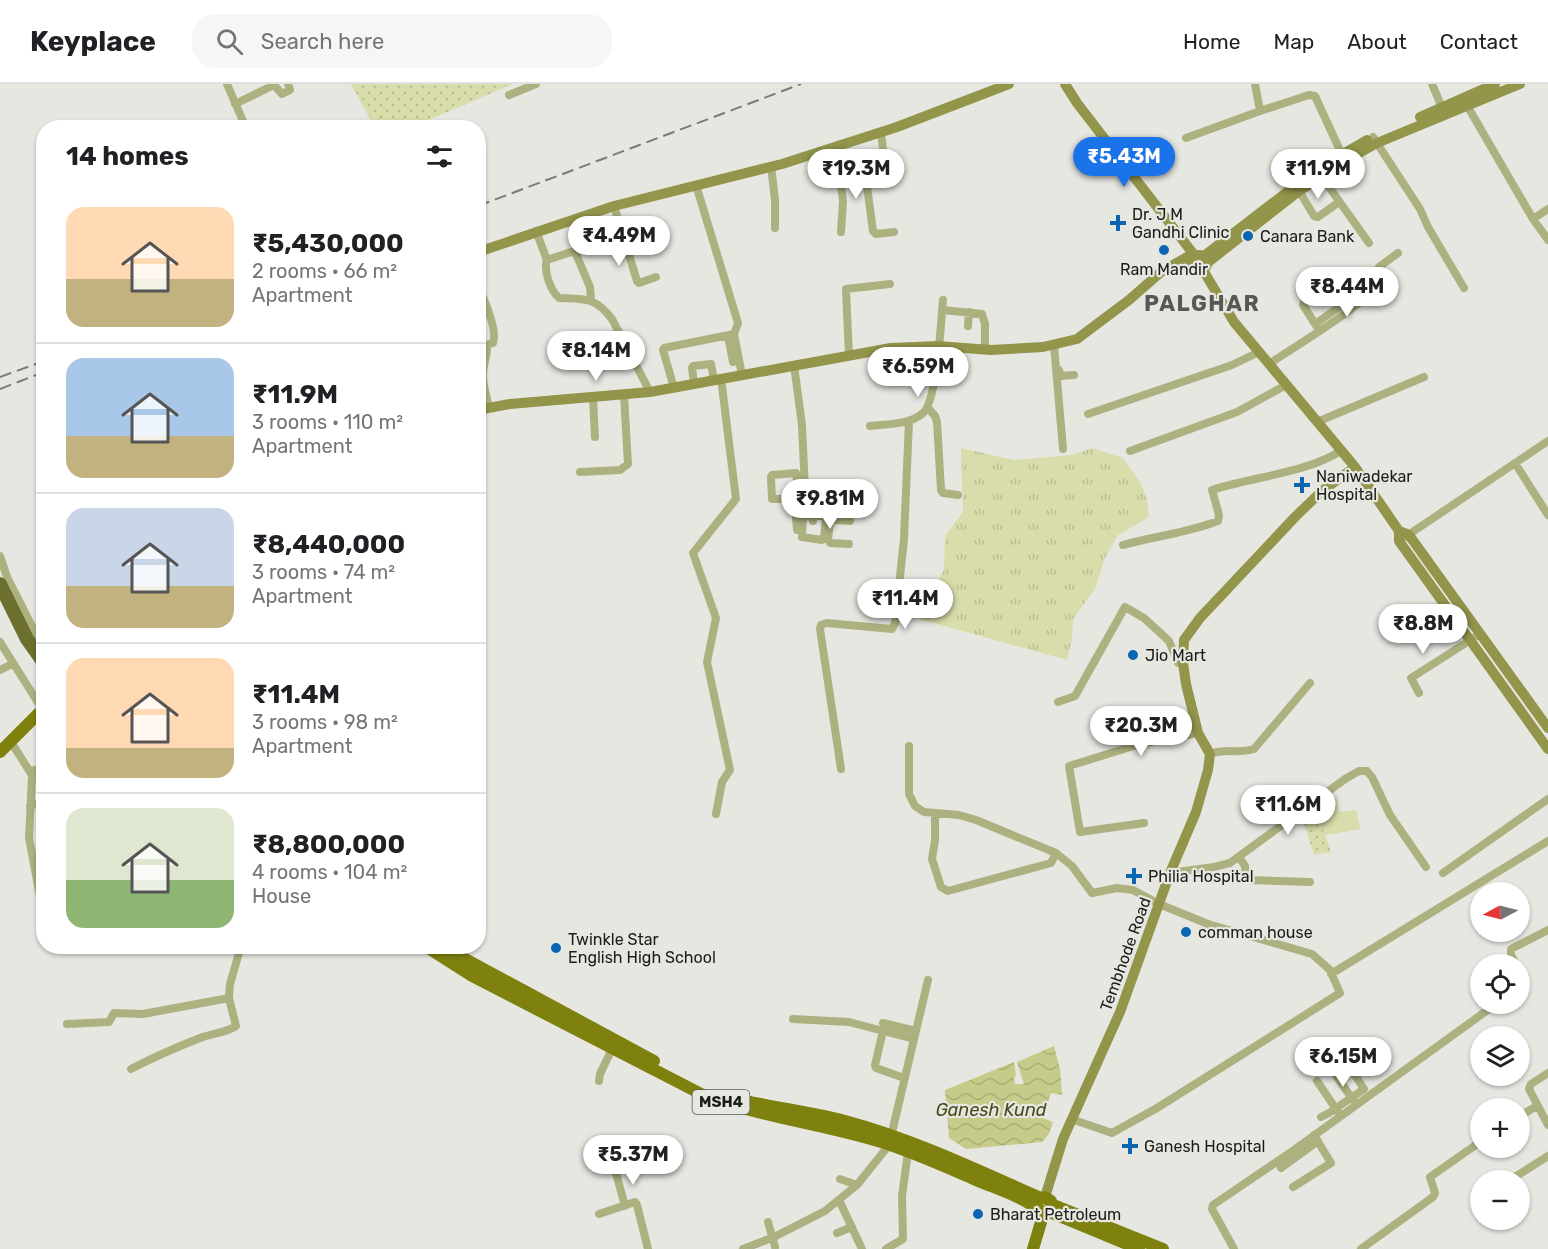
<!DOCTYPE html>
<meta charset="utf-8">
<style>
body{margin:0;font-family:Rubik,sans-serif;background:#f6f6f6;color:#202124;height:100vh;display:flex;flex-direction:column;font-size:22px;white-space:nowrap}
*{box-sizing:border-box;margin:0}
p{font-size:20px;color:#757577}
.icon{flex:none;width:33px;height:33px;fill:none;stroke:currentColor;stroke-width:2;stroke-linecap:round;stroke-linejoin:round}
.map{position:relative;flex:1;overflow:hidden}
.sheet{position:absolute;left:36px;top:36px;width:450px;height:834px;display:flex;flex-direction:column;background:#fff;border-radius:24px;box-shadow:0 2px 4px #0004}
.sheet>*{flex:none}
.needle{width:39px;rotate:263deg}
.tools{position:absolute;left:1470px;top:798px;display:grid;gap:12px}
.tools a{display:grid;place-items:center;width:60px;height:60px;border-radius:50%;background:#fff;box-shadow:0 2px 4px #0004;font-size:30px}
.price{position:absolute;translate:-50% -51px;padding:0 14px;border-radius:21px;background:#fff;color:#222;font-size:20px;line-height:39px;filter:drop-shadow(0 2px 3px #0008)}
.price::after{content:'';position:absolute;left:50%;top:36px;width:18px;height:14px;margin-left:-9px;background:inherit;clip-path:polygon(0 0,100% 0,50% 100%)}
.price.active{background:#1a73e8;color:#fff}
ul{padding:0;list-style:none}
li{display:flex;align-items:center;gap:18px;height:150px;padding:0 30px}
li+li{border-top:2px solid #e0e0e0}
li span{display:grid;place-items:center;flex:none;width:168px;height:120px;border-radius:18px;color:#555}
li>.icon{margin-inline-start:auto}
span .icon{width:72px;height:72px;fill:#fffc;stroke-width:1}
li b{font-size:26px}
h2{display:flex;justify-content:space-between;align-items:center;height:72px;padding:0 30px;font-size:26px}
header{display:flex;align-items:center;gap:36px;box-sizing:border-box;height:84px;padding:0 30px;background:#fff;border-bottom:2px solid #e0e0e0}
header strong{font-size:28px}
nav{display:flex;gap:33px;margin-inline-start:auto;font-size:21px}
.search{width:420px;height:54px;background:#f6f6f6;display:flex;align-items:center;gap:15px;box-sizing:border-box;padding:0 21px;border-radius:24px;color:#757577;font-size:22px}
.map>svg:first-child{display:block}
.grass{fill:url(#grass-tufts)}
.park{fill:url(#park-dots)}
.pitch{fill:#d9ddac}
.water{fill:url(#water-waves)}
.lines{fill:none;stroke-linecap:round;stroke-linejoin:round}
.street{stroke:#adb180;stroke-width:8}
.secondary{stroke:#92954a;stroke-width:10}
.primary{stroke:#7f810e;stroke-width:12}
.highway{stroke:#6c6f2d;stroke-width:14}
.rail{stroke:#7a7b77;stroke-width:2;stroke-dasharray:12 6;stroke-linecap:butt}
.poi-dot{fill:#0a66b3;stroke:#e6e7e1;stroke-width:2}
.labels{text-anchor:middle;stroke-width:4.5;stroke-linejoin:round;paint-order:stroke}
.shield{fill:#e6e7e1;stroke:#595956;stroke-width:1.5}
.shield-label{font-size:15px;font-weight:bold;fill:#1c1c1a}
.poi-label{font-size:16px;fill:#1c1c1a;stroke:#e6e7e1;text-anchor:start}
.street-label{font-size:16px;fill:#1c1c1a;stroke:#e6e7e1}
.water-label{font-size:18px;font-style:italic;fill:#484918;stroke:#e6e7e1}
.district-label{font-size:22px;font-weight:bold;letter-spacing:1.5px;fill:#575853;stroke:#e6e7e1}
</style>
<header>
<strong>Keyplace</strong>
<div class="search"><svg class="icon" aria-label="search" viewBox="0 0 24 24"><circle cx="10" cy="10" r="6"/><path d="M15 15l6 6"/></svg>Search here</div>
<nav><a>Home</a><a>Map</a><a>About</a><a>Contact</a></nav>
</header>
<div class="map">
<svg width="1548" height="1165" viewBox="0 0 1548 1165">
<defs>
<pattern id="grass-tufts" width="24" height="20" patternUnits="userSpaceOnUse" patternTransform="scale(1.5)"><rect width="24" height="20" fill="#d9ddac"/><path d="M3 7l-1-3M5 7V3M7 7l1-3M15 17l-1-3M17 17v-4M19 17l1-3" fill="none" stroke="#babd93"/></pattern>
<pattern id="park-dots" width="8" height="8" patternUnits="userSpaceOnUse" patternTransform="scale(1.5)"><rect width="8" height="8" fill="#d9ddac"/><path d="M2 2h.1M6 6h.1" fill="none" stroke="#babd93" stroke-width="1.8" stroke-linecap="round"/></pattern>
<pattern id="water-waves" width="16" height="10" patternUnits="userSpaceOnUse" patternTransform="scale(1.5)"><rect width="16" height="10" fill="#c7cb89"/><path d="M0 5q4-4 8 0t8 0" fill="none" stroke="#aaae76"/></pattern>
</defs>
<rect width="100%" height="100%" fill="#e6e7e1"/>
<path class="grass" d="M1092 364 1123 374 1140 398 1147 415 1149 433 1117 452 1105 474 1095 505 1073 535 1072 555 1067 576 919 535 944 486 945 452 963 428 961 364 1014 376 1072 371Z"/>
<path class="park" d="M351 0H513L412 43 375 44Z
M1337 713 1339 728 1356 726 1360 745 1325 751 1331 768 1314 771 1302 732Z"/>
<path class="pitch" d="M1356 726 1360 745 1324 751 1321 732Z"/>
<path class="water" d="M1054 962 1060 985 1062 1011 1051 1009 1043 1034 1053 1038 1049 1050 1042 1058 966 1065 949 1054 945 1006 1014 978 1016 992 1014 993 1015 1000H1024L1017 978Z"/>
<g class="lines">
<path class="street" d="M227 0 246 44
M1255 0 1260 27 1309 11 1315 12 1343 73
M1432 0 1443 26
M509 11 536 0
M1465 18 1533 135 1548 156
M235 20 272 2H275L282 10 290 6 288 0
M881 48 885 82 868 95 867 102 873 147 876 150 894 148
M1373 53 1420 125 1428 143 1464 204
M1186 54 1260 27
M478 56 482 57
M836 63 843 117 841 148
M771 82 775 116V144
M1319 89 1369 159
M696 101 738 239 734 250 742 291
M1298 105 1314 132 1318 133 1339 118
M614 122 637 197 639 199 656 193
M1533 135 1548 125
M536 147 547 176
M478 202C484 215 498 246 493 259L478 263
M591 216 590 203 576 170 571 168 547 176C543 187 551 207 559 214 586 215 595 213 612 235L650 308
M942 226 982 230 985 240V265
M1315 240 1364 206
M968 242 969 228
M1319 246 1303 221 1304 218 1349 187 1352 188 1368 211
M728 252 733 278
M487 261C488 272 483 279 483 289 482 300 487 313 489 324
M1054 261 1063 365
M849 272 846 205 890 200
M1269 280C1291 265 1372 216 1382 197L1379 183 1398 169
M794 281 802 341 806 427 853 430
M1059 286 1061 292 1074 291
M694 299 692 284 693 282 711 280 714 296
M674 304 663 266 664 264 734 250
M593 313 595 353
M928 324 935 332 937 338 941 406 943 409 958 411
M1088 330 1232 281 1259 268
M1317 338 1424 293
M870 342C887 340 910 341 923 329 937 318 941 237 943 216
M1130 367 1237 328 1286 301
M1515 379 1548 431
M580 388 620 386 628 380 624 311
M798 403 796 415H772L771 393 772 391 796 389 798 403H805
M786 420 793 419 796 422V434
M838 433V436L850 437
M838 436 830 437 828 455 830 459 849 460
M813 437V432L803 433 802 453 822 456 824 454 826 434 824 432H816
M797 446 796 434 800 431
M1405 453 1548 357
M1123 461C1155 452 1187 449 1218 437L1219 431 1212 406C1255 392 1303 390 1341 367
M0 472 7 493 44 566
M0 558 42 625
M0 586 12 580
M1419 609 1411 594 1480 550
M1058 618 1075 612 1125 523 1144 534 1169 557 1178 579H1183
M11 658 32 691 29 754 42 823
M909 662V710L915 722 924 728 959 731 976 736 1056 769 1072 782 1092 809 1117 804 1133 806 1159 820 1208 840 1312 870 1330 886 1340 909 1157 1024 1112 1049 1071 1035
M1210 670C1225 664 1238 670 1254 665L1310 599
M841 685 820 545 821 541 827 539 892 545 895 539 904 455 909 337
M31 687 43 684
M30 722 44 718
M935 729V756L932 775 941 803 948 807 1051 779 1056 769
M716 730 722 698 730 686 707 578 716 534 693 469 736 415 721 294
M1144 739 1080 748 1069 682 1140 660 1198 649
M1239 773 1245 782 1246 796 1310 798
M1170 789 1214 783 1230 779 1345 695 1359 687H1367L1372 693 1390 731 1426 783
M1443 789 1548 715
M1516 880 1511 871V865L1548 846
M1520 888 1523 896 1520 904
M1331 890 1548 757
M793 935 849 938 914 955
M883 939 916 947
M67 940 109 938 114 929 143 930 229 914
M883 947 875 981 876 984 904 994
M131 985C154 973 177 963 200 954 211 950 228 948 236 942L229 914 230 900 241 862
M1333 987 1353 1016
M1548 989 1531 1000 1529 1005 1548 1041
M599 997 600 990 612 965
M1317 997 1338 1028
M1520 1032 1537 1022
M1321 1033 1329 1029 1364 1005 1341 970
M1281 1084 1318 1057
M616 1089 625 1122
M840 1095 857 1101
M1510 1096 1548 1072
M1293 1103 1331 1079 1314 1051
M839 1116 862 1165
M599 1130 635 1118 637 1121 648 1165
M768 1138 775 1163
M837 1149 852 1143
M743 1165 774 1153 825 1127 857 1101 889 1061 928 896
M886 1165 903 1155 902 1112 908 1068
M1234 1165 1212 1125 1213 1121 1294 1066 1496 920
M1361 1165 1433 1113 1435 1109 1430 1093 1480 1058"/>
<path class="secondary" d="M1065 0 1077 19 1195 172
M1420 33 1495 0
M478 168 614 122 782 80 897 43 1009 0
M1191 179a8 8 0 1 1 16 0a8 8 0 1 1-16 0Z
M1204 172 1317 85 1367 56
M1207 179 1299 107 1345 77 1377 59 1520 0
M1203 186 1234 238 1355 383 1399 447V457L1548 665
M478 326 510 320 650 308 891 264 938 262 991 266 1043 263 1077 255 1129 216 1161 188 1187 173 1195 172
M1399 447 1409 451 1548 644
M1045 1113 1063 1055 1120 928 1170 789 1196 728 1208 686 1210 670 1198 649 1186 600 1183 579 1184 556 1200 534 1295 433 1322 407 1355 383"/>
<path class="primary" d="M0 668 44 624
M425 862 472 892 709 1014C764 1033 822 1040 878 1057 911 1067 944 1082 976 1096 997 1105 1024 1113 1041 1128L1047 1127 1050 1124 1051 1117 1045 1113 1038 1116 1037 1123
M441 862 654 977
M729 1013C767 1023 807 1027 845 1037 913 1055 977 1086 1041 1114
M1051 1120 1163 1165
M1047 1127 1139 1165
M1033 1165 1044 1128"/>
<path class="highway" d="M0 500 27 555 44 579"/>
<path class="rail" d="M478 122 801 0
M0 293 44 277
M0 305 44 288"/>
</g>
<g class="poi-dot">
<path d="M1115 130h6v6h6v6h-6v6h-6v-6h-6v-6h6z"/>
<circle cx="1248" cy="152" r="6"/>
<circle cx="1164" cy="166" r="6"/>
<path d="M1299 392h6v6h6v6h-6v6h-6v-6h-6v-6h6z"/>
<circle cx="1133" cy="571" r="6"/>
<path d="M1131 783h6v6h6v6h-6v6h-6v-6h-6v-6h6z"/>
<circle cx="1186" cy="848" r="6"/>
<circle cx="556" cy="864" r="6"/>
<path d="M1127 1053h6v6h6v6h-6v6h-6v-6h-6v-6h6z"/>
<circle cx="978" cy="1130" r="6"/>
</g>
<g class="labels">
<rect class="shield" x="692.5" y="1006" width="57" height="24" rx="4.5"/>
<g class="shield-label">
<text x="721" y="1023">MSH4</text>
</g>
<g class="poi-label">
<text x="1132" y="136">Dr. J M<tspan x="1132" dy="18">Gandhi Clinic</tspan></text>
<text x="1260" y="158">Canara Bank</text>
<text x="1164" y="191" text-anchor="middle">Ram Mandir</text>
<text x="1316" y="398">Naniwadekar<tspan x="1316" dy="18">Hospital</tspan></text>
<text x="1145" y="577">Jio Mart</text>
<text x="1148" y="798">Philia Hospital</text>
<text x="1198" y="854">comman house</text>
<text x="568" y="861">Twinkle Star<tspan x="568" dy="18">English High School</tspan></text>
<text x="1144" y="1068">Ganesh Hospital</text>
<text x="990" y="1136">Bharat Petroleum</text>
</g>
<g class="street-label">
<text transform="translate(1125 870) rotate(-70)" y="6">Tembhode Road</text>
</g>
<g class="water-label">
<text x="991" y="1032">Ganesh Kund</text>
</g>
<g class="district-label">
<text x="1202" y="227">PALGHAR</text>
</g>
</g>
</svg>
<div class="tools">
<a><svg class="needle" viewBox="-14 -14 28 28"><path d="M0-13l5 13h-10z" fill="#e53935"/><path d="M0 13l5-13h-10z" fill="#757577"/></svg></a>
<a><svg class="icon" aria-label="locate" viewBox="0 0 24 24"><circle cx="12" cy="12" r="6"/><path d="M12 2v4M12 18v4M2 12h4M18 12h4"/></svg></a>
<a><svg class="icon" aria-label="layers" viewBox="0 0 24 24"><path d="M12 4l9 5-9 5-9-5zM3 14l9 5 9-5"/></svg></a>
<a>+</a>
<a>−</a>
</div>
<b class="price active" style="left:1124px;top:104px">₹5.43M</b>
<b class="price" style="left:856px;top:116px">₹19.3M</b>
<b class="price" style="left:1318px;top:116px">₹11.9M</b>
<b class="price" style="left:619px;top:183px">₹4.49M</b>
<b class="price" style="left:1347px;top:234px">₹8.44M</b>
<b class="price" style="left:596px;top:298px">₹8.14M</b>
<b class="price" style="left:918px;top:314px">₹6.59M</b>
<b class="price" style="left:830px;top:446px">₹9.81M</b>
<b class="price" style="left:905px;top:546px">₹11.4M</b>
<b class="price" style="left:1423px;top:571px">₹8.8M</b>
<b class="price" style="left:1141px;top:673px">₹20.3M</b>
<b class="price" style="left:1288px;top:752px">₹11.6M</b>
<b class="price" style="left:1343px;top:1004px">₹6.15M</b>
<b class="price" style="left:633px;top:1102px">₹5.37M</b>
<section class="sheet">
<h2>14 homes<svg class="icon" aria-label="filters" viewBox="0 0 24 24"><path d="M4 7h16M4 17h16"/><circle cx="9" cy="7" r="2"/><circle cx="15" cy="17" r="2"/></svg></h2>
<ul>
<li><span style="background:linear-gradient(#ffd9b3 60%,#c2b280 0)"><svg class="icon" aria-label="home" viewBox="0 0 24 24"><path d="M3 11l9-7 9 7M6 9v11h12V9"/></svg></span><div><b>₹5,430,000</b><p>2 rooms · 66 m²</p><p>Apartment</p></div></li>
<li><span style="background:linear-gradient(#a9c7e8 65%,#c2b280 0)"><svg class="icon" aria-label="home" viewBox="0 0 24 24"><path d="M3 11l9-7 9 7M6 9v11h12V9"/></svg></span><div><b>₹11.9M</b><p>3 rooms · 110 m²</p><p>Apartment</p></div></li>
<li><span style="background:linear-gradient(#c9d6e8 65%,#c2b280 0)"><svg class="icon" aria-label="home" viewBox="0 0 24 24"><path d="M3 11l9-7 9 7M6 9v11h12V9"/></svg></span><div><b>₹8,440,000</b><p>3 rooms · 74 m²</p><p>Apartment</p></div></li>
<li><span style="background:linear-gradient(#ffd9b3 75%,#c2b280 0)"><svg class="icon" aria-label="home" viewBox="0 0 24 24"><path d="M3 11l9-7 9 7M6 9v11h12V9"/></svg></span><div><b>₹11.4M</b><p>3 rooms · 98 m²</p><p>Apartment</p></div></li>
<li><span style="background:linear-gradient(#dfe7d0 60%,#8fb573 0)"><svg class="icon" aria-label="home" viewBox="0 0 24 24"><path d="M3 11l9-7 9 7M6 9v11h12V9"/></svg></span><div><b>₹8,800,000</b><p>4 rooms · 104 m²</p><p>House</p></div></li>
</ul>
</section>
</div>
